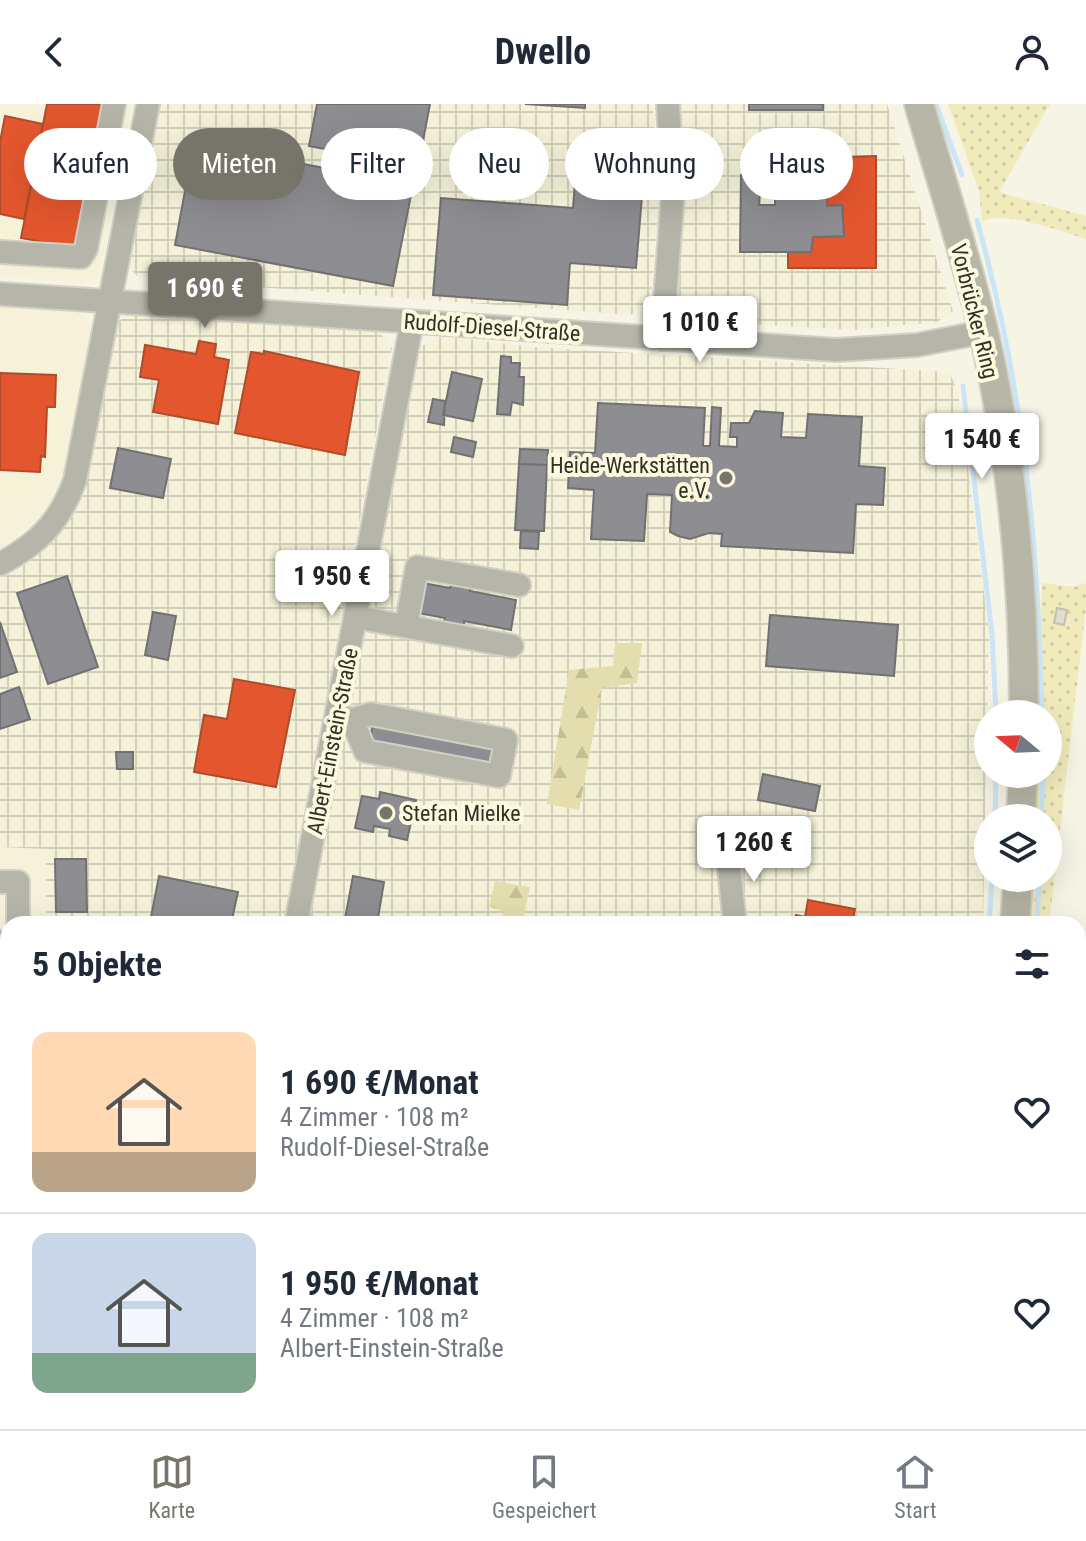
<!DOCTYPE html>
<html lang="de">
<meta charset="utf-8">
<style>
body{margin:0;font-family:"Roboto Condensed",sans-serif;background:#f2f2f3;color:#1f2937;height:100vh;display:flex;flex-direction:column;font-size:30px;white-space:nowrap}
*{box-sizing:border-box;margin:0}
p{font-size:26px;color:#747a83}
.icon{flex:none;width:44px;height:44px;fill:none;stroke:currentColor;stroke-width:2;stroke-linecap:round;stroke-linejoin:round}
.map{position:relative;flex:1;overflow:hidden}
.side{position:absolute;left:0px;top:812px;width:1086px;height:514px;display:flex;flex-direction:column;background:#fff;border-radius:24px 24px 0 0;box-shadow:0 8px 32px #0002}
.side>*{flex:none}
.guide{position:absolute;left:24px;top:24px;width:1038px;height:72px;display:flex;gap:16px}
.needle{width:52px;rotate:289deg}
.tools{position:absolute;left:974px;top:596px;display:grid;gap:16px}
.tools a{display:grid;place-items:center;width:88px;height:88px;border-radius:50%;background:#fff;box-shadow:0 8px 32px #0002;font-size:40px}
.price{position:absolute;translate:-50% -68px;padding:0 18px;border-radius:8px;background:#fff;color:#222;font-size:26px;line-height:52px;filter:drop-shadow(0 2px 4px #0008)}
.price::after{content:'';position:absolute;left:50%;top:48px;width:24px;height:18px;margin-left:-12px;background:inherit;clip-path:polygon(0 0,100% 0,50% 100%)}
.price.selected{background:#77756a;color:#fff}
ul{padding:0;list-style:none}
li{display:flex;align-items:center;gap:24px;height:200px;padding:0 32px}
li+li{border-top:2px solid #e0e1e3}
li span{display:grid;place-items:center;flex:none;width:224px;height:160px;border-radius:16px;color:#555}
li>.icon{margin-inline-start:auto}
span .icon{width:96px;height:96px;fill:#fffc;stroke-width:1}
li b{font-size:34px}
h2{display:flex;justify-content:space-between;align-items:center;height:96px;padding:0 32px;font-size:34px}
.chip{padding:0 28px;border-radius:36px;background:#fff;box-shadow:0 8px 32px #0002;font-size:28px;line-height:72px}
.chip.selected{background:#77756a;color:#fff}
header{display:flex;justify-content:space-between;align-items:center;height:104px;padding:0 32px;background:#fff;font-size:36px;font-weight:700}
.tab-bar{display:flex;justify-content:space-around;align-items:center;height:112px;border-top:2px solid #e0e1e3;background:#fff;font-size:22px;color:#747a83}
.tab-bar a{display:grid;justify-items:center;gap:4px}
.tab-bar .selected{color:#77756a}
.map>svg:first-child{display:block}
.built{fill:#f5f2d9}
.industrial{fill:url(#industrial-grid)}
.green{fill:url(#green-dots)}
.forest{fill:url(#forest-firs)}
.shops{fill:#e4572e;stroke:#af4c2c;stroke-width:2}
.industry{fill:#8d8d92;stroke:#727172;stroke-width:2;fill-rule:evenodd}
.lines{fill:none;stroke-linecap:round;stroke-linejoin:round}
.stream{stroke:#cce5f6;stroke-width:5}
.building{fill:#dfddd1;stroke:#c2c0b5;stroke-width:2}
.minor-casing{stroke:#d1d0c4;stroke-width:26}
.major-casing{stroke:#d1d0c4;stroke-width:32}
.minor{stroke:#b6b5a9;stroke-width:22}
.major{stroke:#b7b6a7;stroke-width:28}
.poi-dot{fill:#77756a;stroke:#fcf9df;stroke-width:3}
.labels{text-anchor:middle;stroke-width:8;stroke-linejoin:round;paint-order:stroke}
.street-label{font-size:22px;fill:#323127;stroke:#fcf9df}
.poi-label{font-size:22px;fill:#323127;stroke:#fcf9df;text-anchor:end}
</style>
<header><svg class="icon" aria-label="back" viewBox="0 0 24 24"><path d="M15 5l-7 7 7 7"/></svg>Dwello<svg class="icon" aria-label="person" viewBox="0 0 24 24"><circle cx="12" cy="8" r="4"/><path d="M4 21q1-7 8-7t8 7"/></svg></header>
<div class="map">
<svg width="1086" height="1325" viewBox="0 0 1086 1325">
<defs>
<pattern id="industrial-grid" width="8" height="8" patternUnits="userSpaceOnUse" patternTransform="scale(2)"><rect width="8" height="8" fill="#f5f2d9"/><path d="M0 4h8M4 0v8" fill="none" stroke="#d2d0ba"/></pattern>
<pattern id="green-dots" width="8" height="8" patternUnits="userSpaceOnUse" patternTransform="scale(2)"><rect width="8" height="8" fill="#f1ebbc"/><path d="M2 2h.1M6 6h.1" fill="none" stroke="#cfcaa2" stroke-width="1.8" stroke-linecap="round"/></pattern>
<pattern id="forest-firs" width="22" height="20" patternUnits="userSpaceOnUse" patternTransform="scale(2)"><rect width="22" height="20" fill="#e4deae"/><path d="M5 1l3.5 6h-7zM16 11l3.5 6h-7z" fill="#c4bf96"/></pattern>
</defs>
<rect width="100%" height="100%" fill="#f6f4e5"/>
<path class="built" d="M0 0H132L103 157 97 175 82 179 0 172Z
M0 202 79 208 89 217 90 228 63 367 54 392 42 411 0 444Z
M0 743 46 745V820H8V852L0 855Z
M0 953 8 955V1235L0 1232Z"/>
<path class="industrial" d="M158 0H652L660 88 651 193 631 211 139 174 127 161Z
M680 0H887L953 207 937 218 854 226 694 217 678 201 685 87Z
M132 206 379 228 392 244 284 820H46V745L0 743V474L17 467 54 437 82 397 118 218Z
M442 232 534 243 949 268 958 287 989 528 983 820H309L420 243Z
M8 874V955L0 953V877Z
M0 1258 8 1261V1318H186L211 1325H0Z
M278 1318H927L926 1325H304Z"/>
<path class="green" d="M948 0H1050L999 88 1086 112V135C1063 128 1001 105 982 118L979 87Z
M1042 479 1075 483 1086 479V503L1049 820H1024L1027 774H1048V714H1031L1034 670H1048V610H1037Z"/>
<path class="forest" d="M615 539H642L637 579 602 584 579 706 547 700 569 566 613 562Z
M495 777 530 783 522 820H501L504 807 489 803Z"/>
<path class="shops" d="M47 0H104L76 144 21 134Z
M5 12 43 20 24 115 0 110V38Z
M876 52V164H788V148H811L813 133 844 132 842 101 827 102 828 70 841 53Z
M199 237 216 240 214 253 229 256 218 320 153 308 159 276 140 273 145 241 196 250Z
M264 247 359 268 345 351 235 329 251 248 264 250Z
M0 269 56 271 55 303H47L45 353 41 352 40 368 0 366Z
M234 575 295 586 276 683 194 668 204 611 227 615Z
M808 796 855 805 852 820H794L796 811 805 813Z
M0 1053 8 1054V1140L0 1139Z
M0 1139 8 1140V1180L0 1178Z
M0 1178 8 1180V1217L0 1215Z
M666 1318H697L696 1325H665Z
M841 1318H915L914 1325H840Z"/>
<path class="industry" d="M317 0H430L418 63 309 42Z
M525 0H585V4Z
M749 0H823V6H749Z
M194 39 413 81 393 182 175 141Z
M577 51 645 56 636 164 570 159 567 201 433 191 441 94 573 104Z
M828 70 827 102 842 101 844 132 813 133 811 148H740L741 71ZM760 86 775 87V101H759Z
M501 252 511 253V259H520L519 273H524L523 301 512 298 510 311 497 310Z
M452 268 482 275 473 317 443 311Z
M433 295 445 297 444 321 428 318Z
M598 299 705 304 703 342H710L712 303 721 304 719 342 737 343V333H730L731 319H749L755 307 783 309 781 333 806 334 808 310 862 313 859 362 885 364 883 401 856 400 853 449 721 442 722 430 709 429 690 435 678 432 670 428 672 391 647 390 644 437 591 435 594 386 568 384 570 348 595 349Z
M454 333 476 338 473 353 451 348Z
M118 344 171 355 163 394 110 384Z
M520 345 548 346 547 361 519 360Z
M519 360 547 361 544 427 515 426Z
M521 427 539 428 538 445 520 444Z
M67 472 98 563 48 580 17 489Z
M423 479 450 484 451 479 471 482 470 487 516 496 511 526 464 517V522L444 518 445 514 418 509Z
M153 508 176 512 168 556 145 551Z
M770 511 898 521 894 572 766 562Z
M0 518 17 568 0 574Z
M19 583 30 615 0 625V590Z
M373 620 492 643 489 660 369 637Z
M116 648H133V665H117Z
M763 670 820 682 815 707 758 696Z
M380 688 416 696 407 736 389 732 390 725 374 722 373 728 355 724 362 692 379 695Z
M55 755H86L87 808H56Z
M159 772 238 788 231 820H185L151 813Z
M353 772 384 778 377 820H344Z
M7 1302 8 1318H52L51 1325H2Z
M532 1318H623L621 1325H531Z
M774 1318H806L805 1325H763L773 1324Z"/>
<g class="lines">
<path class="stream" d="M936 0 962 71
M977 116C1024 285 1038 436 1042 610
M963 282 992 530 996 610
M995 714 996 670
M1041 714 1043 670
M989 820 992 774
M1037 820 1039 774
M933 1325 934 1318
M981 1325 982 1318"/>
</g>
<path class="building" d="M1057 504 1067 506 1064 521 1054 519Z"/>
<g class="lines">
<defs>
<path id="minor" d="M0 148 81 153 86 145 114 0
M0 190 837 246 917 241 983 228
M662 235 673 88 668 0
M0 460C38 440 60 418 75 376L148 0
M355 513 512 542
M406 522 417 463 519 481
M336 613 352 616 371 610 506 636 499 672 365 647 352 616
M727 746 735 820
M0 778H18V820
M296 820 412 218
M0 838H8
M0 861 8 858
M0 1247 8 1250
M227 1318 252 1325
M728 1318V1325
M829 1325 830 1318"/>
<path id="major" d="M919 0C941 76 966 152 984 229 1012 352 1024 484 1024 610
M1021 714 1023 670
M1015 820 1018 774
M961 1325 962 1318"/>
</defs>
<use href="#minor" class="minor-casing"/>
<use href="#major" class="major-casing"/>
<use href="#minor" class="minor"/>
<use href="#major" class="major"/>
</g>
<g class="poi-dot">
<circle cx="726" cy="374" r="8"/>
<circle cx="386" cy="709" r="8"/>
</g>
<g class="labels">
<g class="street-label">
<text transform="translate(975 207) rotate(76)" y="8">Vorbrücker Ring</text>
<text transform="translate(492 223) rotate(4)" y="8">Rudolf-Diesel-Straße</text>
<text transform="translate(332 637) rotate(-79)" y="8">Albert-Einstein-Straße</text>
</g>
<g class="poi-label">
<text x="710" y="369">Heide-Werkstätten<tspan x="710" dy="25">e.V.</tspan></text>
<text x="402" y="717" text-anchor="start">Stefan Mielke</text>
</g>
</g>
</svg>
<div class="tools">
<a><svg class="needle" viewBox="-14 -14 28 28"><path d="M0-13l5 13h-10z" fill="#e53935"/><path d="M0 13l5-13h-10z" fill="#747a83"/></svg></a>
<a><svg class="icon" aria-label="layers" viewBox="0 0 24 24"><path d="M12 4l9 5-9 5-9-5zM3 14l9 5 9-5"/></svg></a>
</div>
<b class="price selected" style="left:205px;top:226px">1 690 €</b>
<b class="price" style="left:700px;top:260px">1 010 €</b>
<b class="price" style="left:982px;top:377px">1 540 €</b>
<b class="price" style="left:332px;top:514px">1 950 €</b>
<b class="price" style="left:754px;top:780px">1 260 €</b>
<div class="guide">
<a class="chip">Kaufen</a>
<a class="chip selected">Mieten</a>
<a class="chip">Filter</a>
<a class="chip">Neu</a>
<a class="chip">Wohnung</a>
<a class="chip">Haus</a>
</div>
<section class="side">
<h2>5 Objekte<svg class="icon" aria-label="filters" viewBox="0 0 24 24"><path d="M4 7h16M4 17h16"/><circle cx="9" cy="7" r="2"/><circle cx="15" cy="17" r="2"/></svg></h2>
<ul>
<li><span style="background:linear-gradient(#ffd9b3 75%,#b9a48a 0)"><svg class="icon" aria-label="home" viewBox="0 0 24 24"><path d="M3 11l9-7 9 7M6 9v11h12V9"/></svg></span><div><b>1 690 €/Monat</b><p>4 Zimmer · 108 m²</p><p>Rudolf-Diesel-Straße</p></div><svg class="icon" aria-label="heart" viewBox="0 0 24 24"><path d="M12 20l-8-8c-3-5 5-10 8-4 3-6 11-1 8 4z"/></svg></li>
<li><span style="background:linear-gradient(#c9d6e8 75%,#7fa58c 0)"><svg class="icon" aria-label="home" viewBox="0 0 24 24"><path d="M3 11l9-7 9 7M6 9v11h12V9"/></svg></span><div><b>1 950 €/Monat</b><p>4 Zimmer · 108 m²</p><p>Albert-Einstein-Straße</p></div><svg class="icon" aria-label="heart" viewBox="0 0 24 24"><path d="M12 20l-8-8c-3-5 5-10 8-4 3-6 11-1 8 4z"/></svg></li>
</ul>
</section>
</div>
<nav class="tab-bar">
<a class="selected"><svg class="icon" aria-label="map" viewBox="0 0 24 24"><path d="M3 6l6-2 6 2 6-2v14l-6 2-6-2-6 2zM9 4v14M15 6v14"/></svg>Karte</a>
<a><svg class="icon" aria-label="saved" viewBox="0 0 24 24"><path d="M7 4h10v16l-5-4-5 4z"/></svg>Gespeichert</a>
<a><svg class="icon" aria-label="home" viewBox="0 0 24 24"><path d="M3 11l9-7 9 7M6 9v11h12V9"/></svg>Start</a>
</nav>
